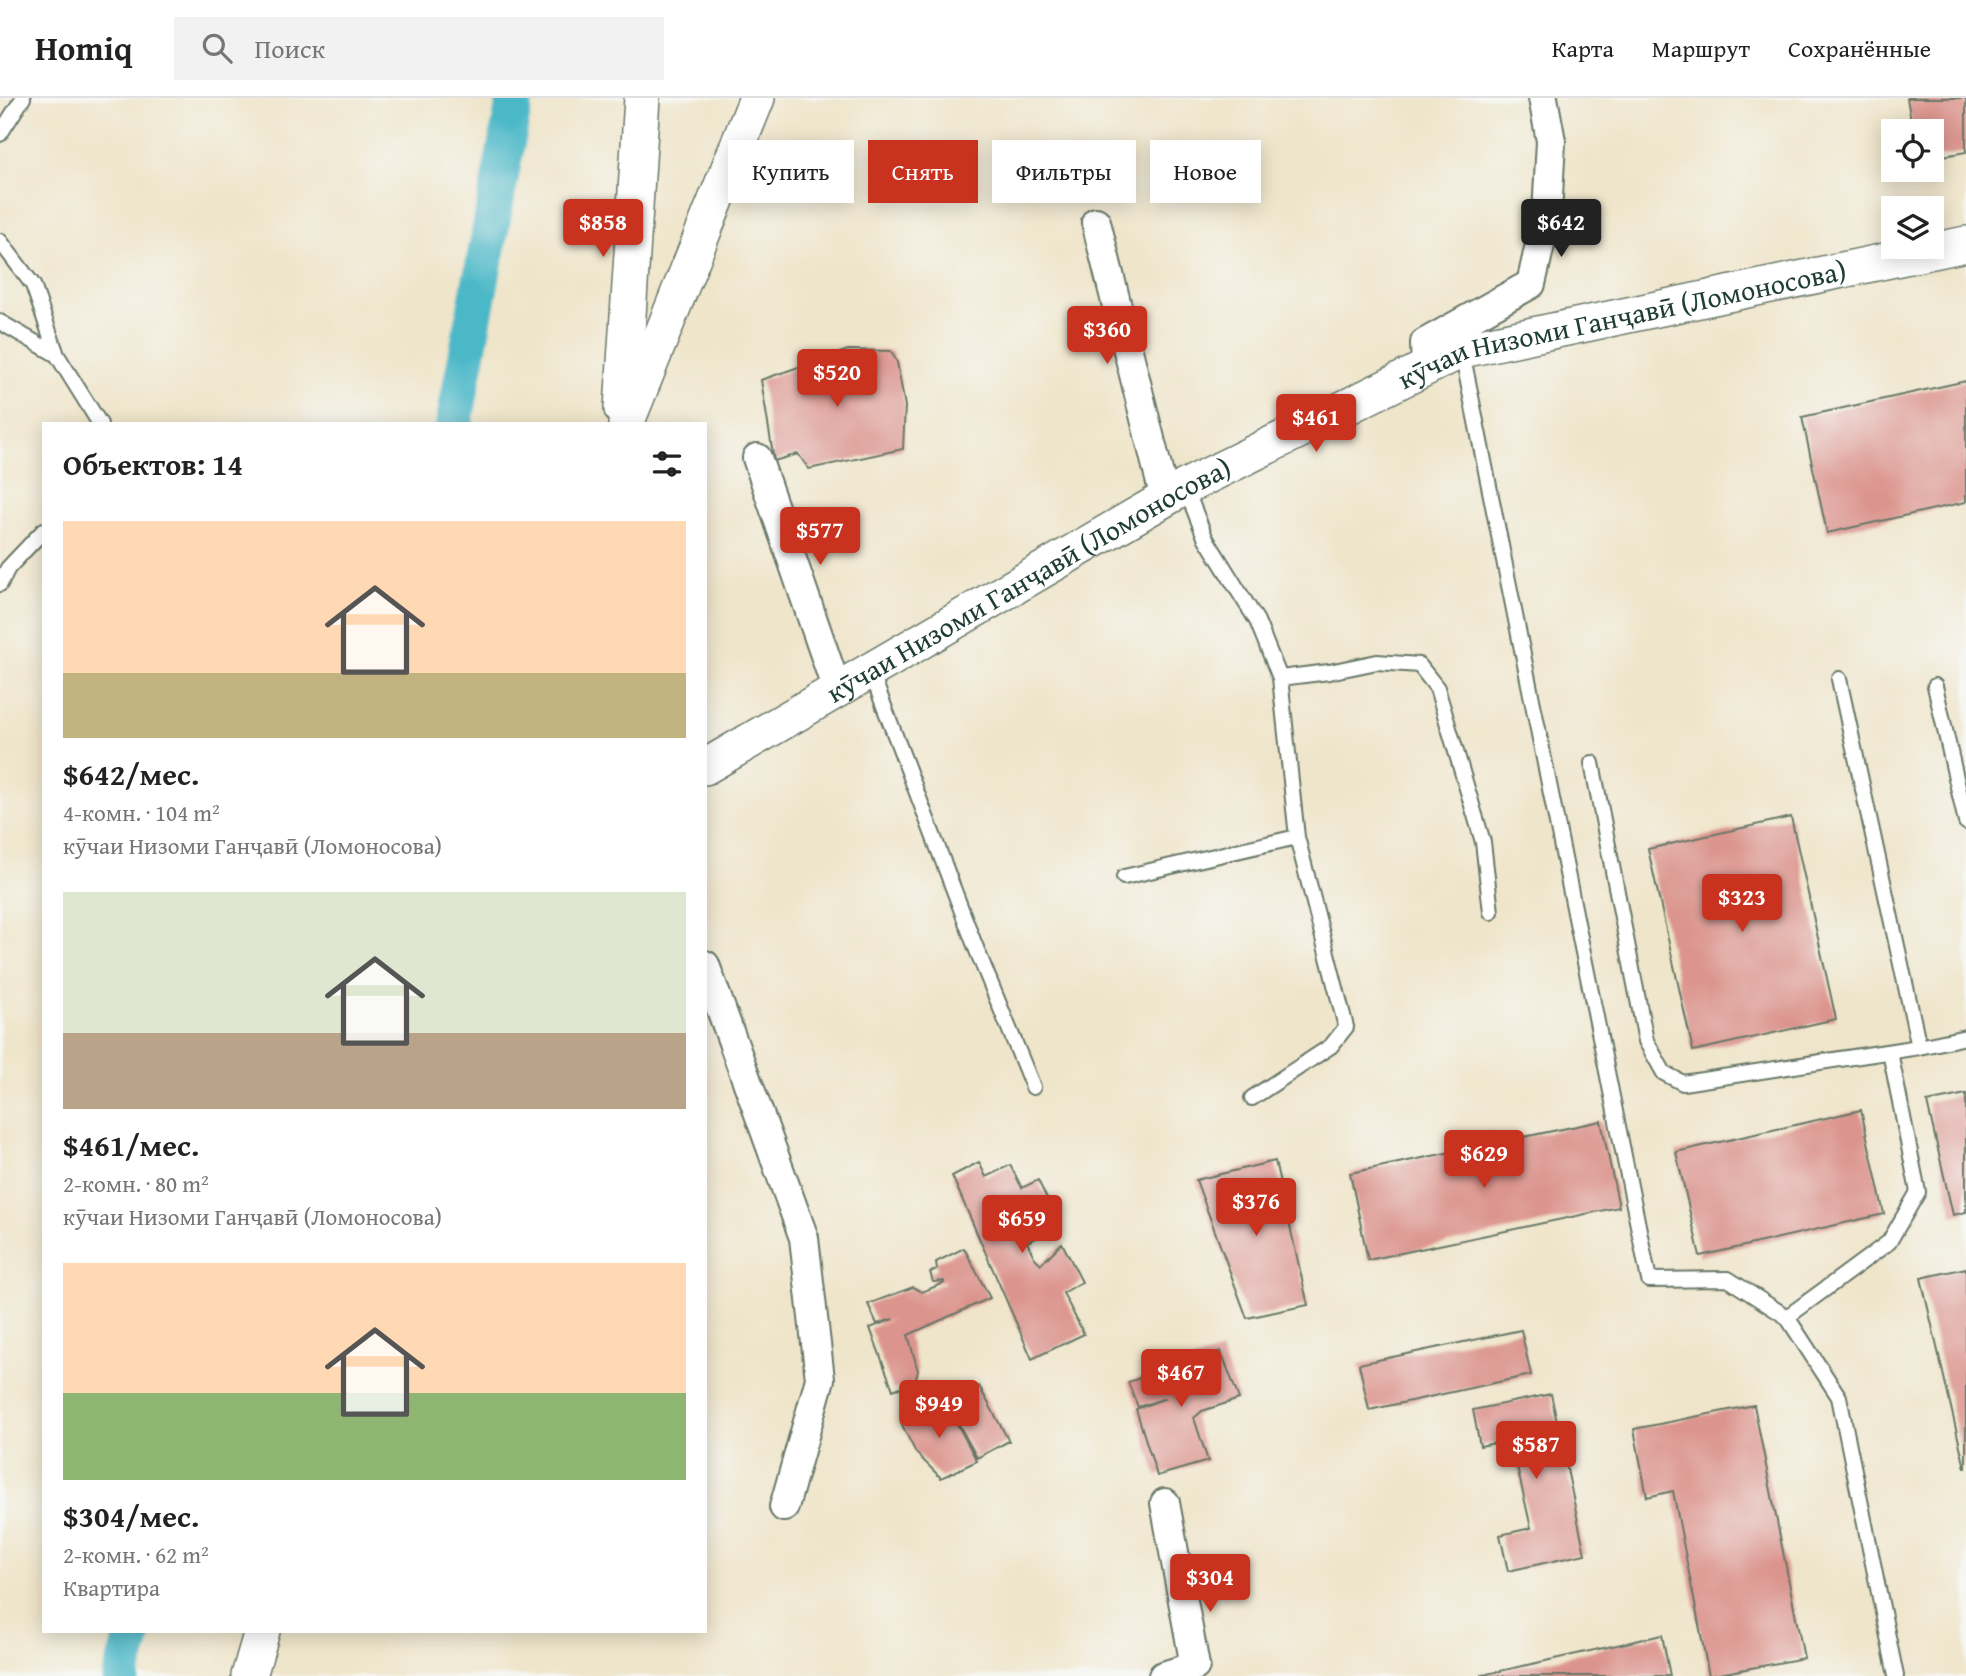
<!DOCTYPE html>
<html lang="ru">
<meta charset="utf-8">
<style>
body{margin:0;font-family:"Gentium Book Plus",serif;background:#f2f2f2;color:#222;height:100vh;display:flex;flex-direction:column;font-size:26px;white-space:nowrap}
*{box-sizing:border-box;margin:0}
p{font-size:23px;color:#767676}
.icon{flex:none;width:38px;height:38px;fill:none;stroke:currentColor;stroke-width:2;stroke-linecap:round;stroke-linejoin:round}
.map{position:relative;flex:1;overflow:hidden}
.panel{position:absolute;left:42px;top:324px;width:665px;height:1211px;display:flex;flex-direction:column;background:#fff;border-radius:0px;box-shadow:0 4px 18px #0003}
.panel>*{flex:none}
.hud{position:absolute;left:728px;top:42px;width:665px;height:63px;display:flex;gap:14px}
.controls{position:absolute;left:1881px;top:21px;display:grid;gap:14px}
.controls a{display:grid;place-items:center;width:63px;height:63px;border-radius:0px;background:#fff;box-shadow:0 4px 18px #0003;font-size:35px}
.price{position:absolute;translate:-50% -60px;padding:0 16px;border-radius:7px;background:#c8321e;color:#fff;font-size:23px;line-height:46px;filter:drop-shadow(0 2px 4px #0008)}
.price::after{content:'';position:absolute;left:50%;top:42px;width:21px;height:16px;margin-left:-10px;background:inherit;clip-path:polygon(0 0,100% 0,50% 100%)}
.price.current{background:#222;color:#fff}
ul{padding:0;list-style:none}
li{display:grid;align-content:center;gap:14px;height:371px;padding:0 21px}
li span{display:grid;place-items:center;height:217px;border-radius:0px;color:#555}
li>.icon{margin-inline-start:auto}
span .icon{width:126px;height:126px;fill:#fffc;stroke-width:1}
li b{font-size:30px}
h2{display:flex;justify-content:space-between;align-items:center;height:84px;padding:0 21px;font-size:30px}
.chip{padding:0 24px;border-radius:0px;background:#fff;box-shadow:0 4px 18px #0003;font-size:24px;line-height:63px}
.chip.current{background:#c8321e;color:#fff}
header{display:flex;align-items:center;gap:42px;box-sizing:border-box;height:98px;padding:0 35px;background:#fff;border-bottom:2px solid #e0e0e0}
header strong{font-size:33px}
nav{display:flex;gap:38px;margin-inline-start:auto;font-size:24px}
.search{width:490px;height:63px;background:#f2f2f2;display:flex;align-items:center;gap:18px;box-sizing:border-box;padding:0 24px;border-radius:0px;color:#767676;font-size:26px}
.map>svg:first-child{display:block}
.lines{fill:none;stroke-linecap:round;stroke-linejoin:round}
.canal{stroke:#4cb8c8;stroke-width:37}
.building{fill:#dc948e}
.service-casing{stroke:#687868;stroke-width:18}
.minor-casing{stroke:#687868;stroke-width:32}
.tertiary-casing{stroke:#687868;stroke-width:38}
.service{stroke:#fff;stroke-width:14}
.minor{stroke:#fff;stroke-width:28}
.tertiary{stroke:#fff;stroke-width:35}
.labels{text-anchor:middle;stroke-width:6;stroke-linejoin:round;paint-order:stroke}
.street-label{font-size:28px;fill:#1f3d34;stroke:#f6f6f2}
</style>
<header>
<strong>Homiq</strong>
<div class="search"><svg class="icon" aria-label="search" viewBox="0 0 24 24"><circle cx="10" cy="10" r="6"/><path d="M15 15l6 6"/></svg>Поиск</div>
<nav><a>Карта</a><a>Маршрут</a><a>Сохранённые</a></nav>
</header>
<div class="map">
<svg width="1966" height="1578" viewBox="0 0 1966 1578">
<rect width="100%" height="100%" fill="#f6f6f2"/>
<filter id="ink" filterUnits="userSpaceOnUse"><feTurbulence type="fractalNoise" baseFrequency=".0143" numOctaves="2"/><feDisplacementMap in="SourceGraphic" scale="14" xChannelSelector="R" yChannelSelector="G"/><feConvolveMatrix kernelMatrix="1 2 1 2 8 2 1 2 1" color-interpolation-filters="sRGB"/></filter>
<filter id="wash" filterUnits="userSpaceOnUse"><feTurbulence type="fractalNoise" baseFrequency=".00686" numOctaves="4" result="noise"/><feDisplacementMap in="SourceGraphic" scale="28" xChannelSelector="R" yChannelSelector="G"/><feGaussianBlur stdDeviation="1.57" result="paint"/><feColorMatrix in="noise" values="0 0 0 0 0 0 0 0 0 0 0 0 0 0 0 0 0 1.4 0 .05"/><feComposite in="paint" operator="in"/></filter>
<g filter="url(#wash)">
<rect width="100%" height="100%" fill="#efe5ca"/>
<g class="lines">
<path class="canal" d="M454 326 515 0
M121 1578 134 1533"/>
</g>
<g id="blocks">
<path class="building" d="M1907 0H1966V54L1932 60V33H1913Z
M848 252 891 253 897 264 905 308 903 351 809 371 798 356 774 363 761 282Z
M1966 283V404L1827 435 1802 319Z
M1791 719 1836 921 1693 953 1648 751Z
M1966 996V1114L1953 1117 1927 1004Z
M1861 1012 1884 1116 1700 1158 1676 1054Z
M1601 1023 1619 1109 1368 1162 1350 1075Z
M1275 1063 1308 1207 1247 1220 1196 1082Z
M979 1064 986 1079 1010 1067 1022 1090 1038 1082 1056 1120 1033 1130 1038 1139 1027 1144 1034 1159 1041 1166 1062 1145 1082 1184 1063 1195 1084 1236 1032 1261 952 1078Z
M964 1150 990 1200 908 1237 918 1273 915 1284 893 1292 870 1230 893 1221 877 1226 868 1206 913 1189 922 1194 944 1185V1183L933 1184 930 1174 937 1171 936 1164Z
M1966 1170V1370H1965L1921 1180Z
M1521 1232 1531 1277 1369 1312 1359 1266Z
M1221 1253 1239 1301 1202 1313 1194 1320 1208 1363 1157 1378 1136 1311 1166 1300 1138 1309 1128 1284Z
M979 1288 1009 1343 977 1360 947 1305Z
M1551 1296 1585 1456 1508 1473 1500 1437 1531 1430 1511 1342 1480 1348 1473 1312Z
M945 1303 977 1363 941 1380 916 1355 901 1325Z
M1754 1307 1804 1560 1709 1578 1673 1393 1647 1399 1634 1331Z
M1662 1537 1670 1578H1482V1577Z"/>
</g>
</g>
<g filter="url(#ink)">
<use href="#blocks" fill-opacity="0" stroke="#687868" stroke-width="2"/>
<g class="lines">
<defs>
<path id="service" d="M0 36 23 0
M0 143 33 187 57 257 100 326
M0 224 57 257
M1462 254 1649 1182 1728 1181 1787 1219 1839 1299 1896 1578
M1185 389 1205 439 1257 523 1280 580 1297 739 1346 929 1331 948 1252 1000
M0 486 8 470 44 432
M871 574 974 845 1033 989
M1280 580 1329 574 1377 564 1419 567 1437 590 1483 744 1491 814
M1839 581 1919 949
M1935 588 1966 724
M1592 665 1646 943 1664 975 1683 985 1919 949 1966 939
M1124 779 1297 739
M1787 1219 1889 1144 1918 1094 1890 954"/>
<path id="minor" d="M1096 124 1165 401
M1426 270 1425 245 1531 186 1547 116 1551 43 1543 0
M757 360 837 592
M705 867 804 1140 820 1281 784 1409
M1163 1578 1195 1568 1165 1405"/>
<g id="tertiary">
<path d="M622 311 642 0"/>
<path d="M626 326 757 0"/>
<path id="s1" d="M705 669 1185 389 1462 252 1966 146"/>
<path d="M249 1578 262 1533"/>
</g>
</defs>
<use href="#service" class="service-casing"/>
<use href="#minor" class="minor-casing"/>
<use href="#tertiary" class="tertiary-casing"/>
<use href="#service" class="service"/>
<use href="#minor" class="minor"/>
<use href="#tertiary" class="tertiary"/>
</g>
</g>
<g class="labels">
<g class="street-label">
<text dy="10" stroke="none"><textPath href="#s1" startOffset="1026">кӯчаи Низоми Ганҷавӣ (Ломоносова)</textPath></text>
<text dy="10" stroke="none"><textPath href="#s1" startOffset="374">кӯчаи Низоми Ганҷавӣ (Ломоносова)</textPath></text>
</g>
</g>
</svg>
<div class="controls">
<a><svg class="icon" aria-label="locate" viewBox="0 0 24 24"><circle cx="12" cy="12" r="6"/><path d="M12 2v4M12 18v4M2 12h4M18 12h4"/></svg></a>
<a><svg class="icon" aria-label="layers" viewBox="0 0 24 24"><path d="M12 4l9 5-9 5-9-5zM3 14l9 5 9-5"/></svg></a>
</div>
<b class="price" style="left:603px;top:161px">$858</b>
<b class="price current" style="left:1561px;top:161px">$642</b>
<b class="price" style="left:1107px;top:268px">$360</b>
<b class="price" style="left:837px;top:311px">$520</b>
<b class="price" style="left:1316px;top:356px">$461</b>
<b class="price" style="left:820px;top:469px">$577</b>
<b class="price" style="left:1742px;top:836px">$323</b>
<b class="price" style="left:1484px;top:1092px">$629</b>
<b class="price" style="left:1256px;top:1140px">$376</b>
<b class="price" style="left:1022px;top:1157px">$659</b>
<b class="price" style="left:1181px;top:1311px">$467</b>
<b class="price" style="left:939px;top:1342px">$949</b>
<b class="price" style="left:1536px;top:1383px">$587</b>
<b class="price" style="left:1210px;top:1516px">$304</b>
<div class="hud">
<a class="chip">Купить</a>
<a class="chip current">Снять</a>
<a class="chip">Фильтры</a>
<a class="chip">Новое</a>
</div>
<section class="panel">
<h2>Объектов: 14<svg class="icon" aria-label="filters" viewBox="0 0 24 24"><path d="M4 7h16M4 17h16"/><circle cx="9" cy="7" r="2"/><circle cx="15" cy="17" r="2"/></svg></h2>
<ul>
<li><span style="background:linear-gradient(#ffd9b3 70%,#c2b280 0)"><svg class="icon" aria-label="home" viewBox="0 0 24 24"><path d="M3 11l9-7 9 7M6 9v11h12V9"/></svg></span><div><b>$642/мес.</b><p>4-комн. · 104 m²</p><p>кӯчаи Низоми Ганҷавӣ (Ломоносова)</p></div></li>
<li><span style="background:linear-gradient(#dfe7d0 65%,#b9a48a 0)"><svg class="icon" aria-label="home" viewBox="0 0 24 24"><path d="M3 11l9-7 9 7M6 9v11h12V9"/></svg></span><div><b>$461/мес.</b><p>2-комн. · 80 m²</p><p>кӯчаи Низоми Ганҷавӣ (Ломоносова)</p></div></li>
<li><span style="background:linear-gradient(#ffd9b3 60%,#8fb573 0)"><svg class="icon" aria-label="home" viewBox="0 0 24 24"><path d="M3 11l9-7 9 7M6 9v11h12V9"/></svg></span><div><b>$304/мес.</b><p>2-комн. · 62 m²</p><p>Квартира</p></div></li>
</ul>
</section>
</div>
